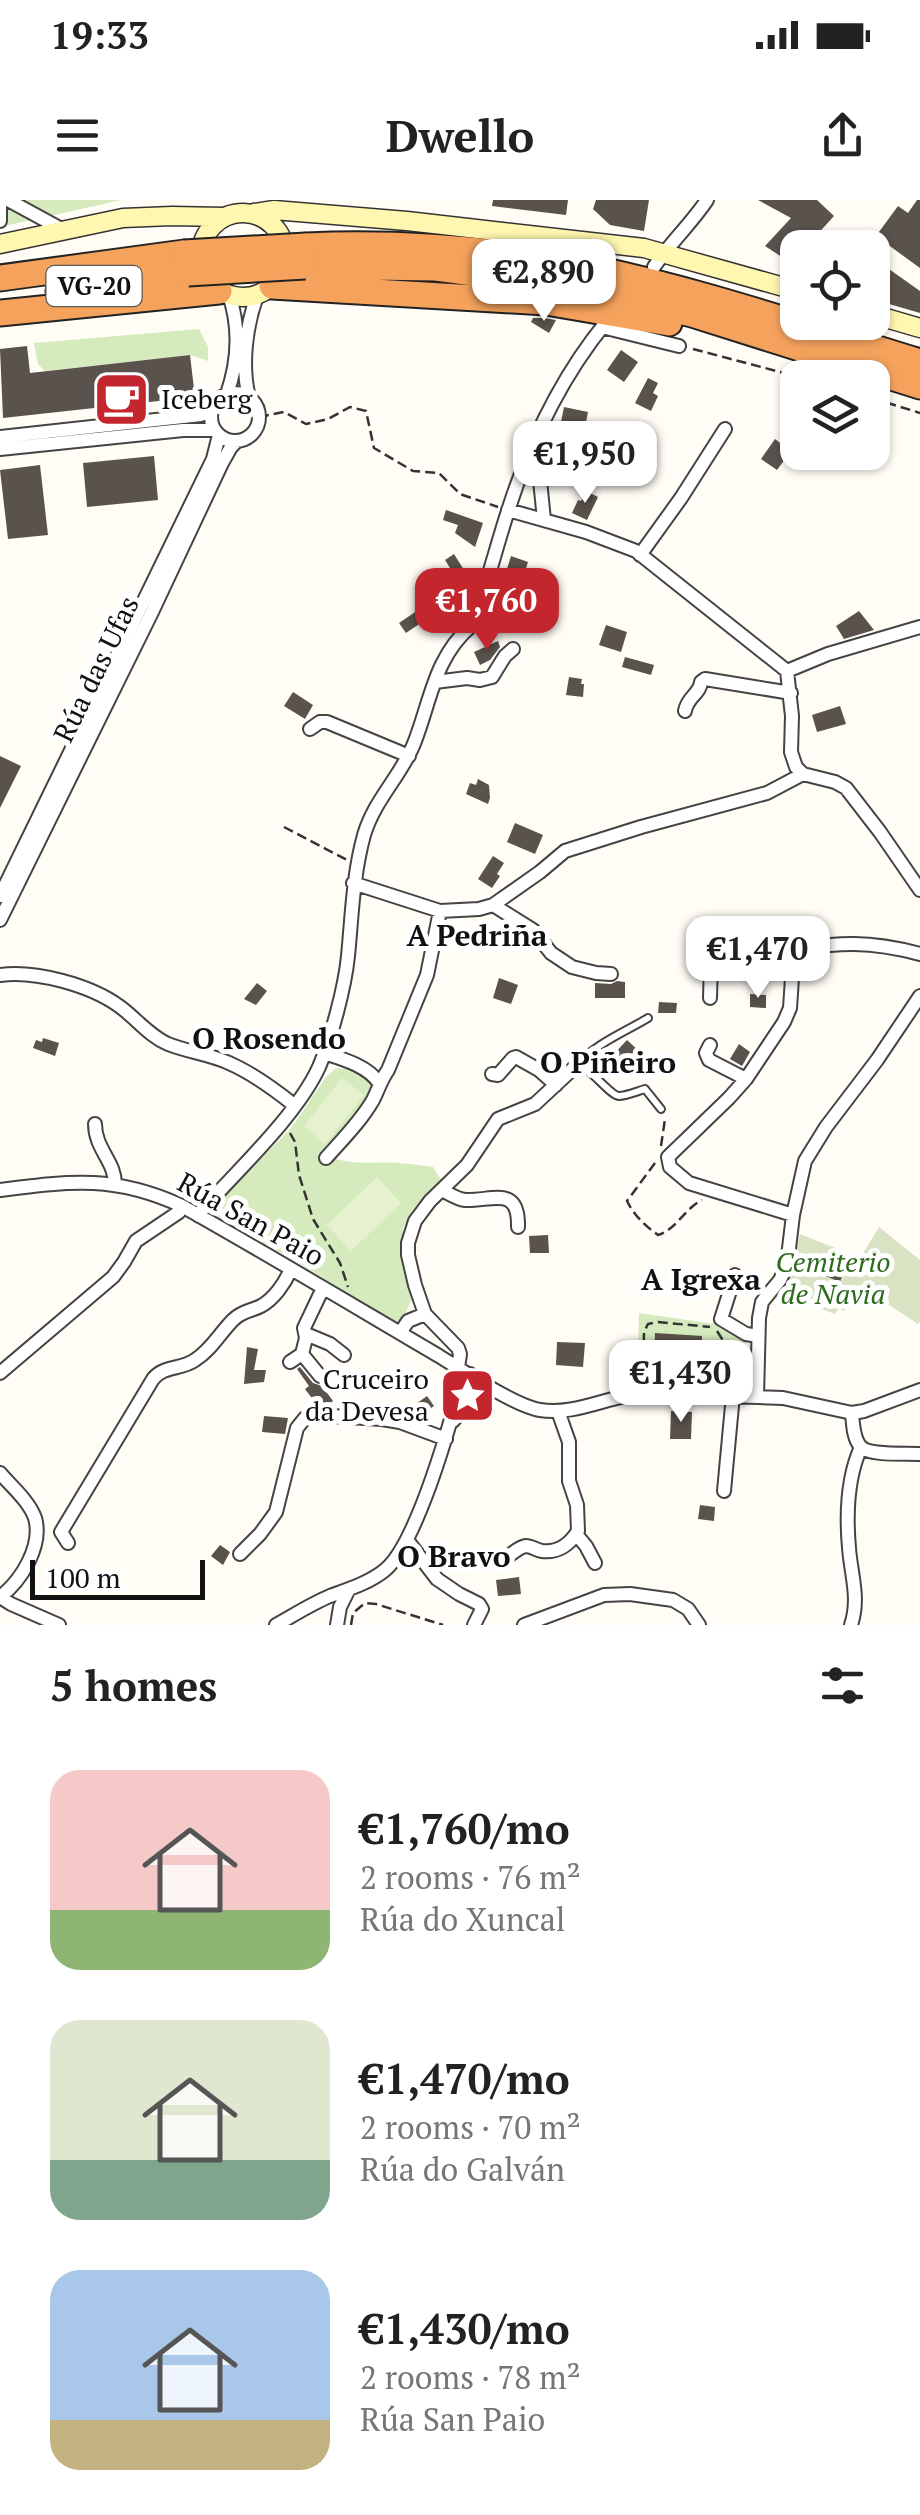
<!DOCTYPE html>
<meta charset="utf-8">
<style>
body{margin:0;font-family:"PT Serif",serif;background:#f6f6f6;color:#222;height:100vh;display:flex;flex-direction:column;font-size:38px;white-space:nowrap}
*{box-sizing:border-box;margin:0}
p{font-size:32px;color:#767676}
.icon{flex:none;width:55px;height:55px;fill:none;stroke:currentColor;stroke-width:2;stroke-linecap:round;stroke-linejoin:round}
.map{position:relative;height:1425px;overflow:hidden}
.sheet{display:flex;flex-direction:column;background:#fff;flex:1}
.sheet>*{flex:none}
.fabs{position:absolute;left:780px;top:30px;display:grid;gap:20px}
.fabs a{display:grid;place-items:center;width:110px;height:110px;border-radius:20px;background:#fff;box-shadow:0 2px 8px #0004;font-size:50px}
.scale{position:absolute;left:30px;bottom:25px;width:175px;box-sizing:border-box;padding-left:10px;border:5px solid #111;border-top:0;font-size:28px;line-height:35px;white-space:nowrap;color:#111;-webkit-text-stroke:8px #fff;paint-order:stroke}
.price{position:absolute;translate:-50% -85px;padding:0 22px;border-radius:20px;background:#fff;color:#222;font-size:32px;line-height:65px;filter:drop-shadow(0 2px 5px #0008)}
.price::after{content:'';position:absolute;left:50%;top:60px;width:30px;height:22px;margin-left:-15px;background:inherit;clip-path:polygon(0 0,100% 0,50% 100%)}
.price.current{background:#c4262e;color:#fff}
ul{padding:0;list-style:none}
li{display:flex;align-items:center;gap:30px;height:250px;padding:0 50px}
li span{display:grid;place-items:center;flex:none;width:280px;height:200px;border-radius:30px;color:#555}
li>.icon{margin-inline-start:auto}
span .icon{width:120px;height:120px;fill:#fffc;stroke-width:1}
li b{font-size:42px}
h2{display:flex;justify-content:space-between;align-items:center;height:120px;padding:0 50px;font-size:42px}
.status{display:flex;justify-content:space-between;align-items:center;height:70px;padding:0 50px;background:#fff;direction:ltr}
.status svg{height:28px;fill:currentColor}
header{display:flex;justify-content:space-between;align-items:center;height:130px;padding:0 50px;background:#fff;font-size:45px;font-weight:700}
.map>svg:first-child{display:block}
.green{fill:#d5ebbd}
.cemetery{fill:#d9e3c4}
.pitch{fill:#e6f2cf}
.building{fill:#5a524d}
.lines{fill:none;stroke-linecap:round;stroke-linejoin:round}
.service-casing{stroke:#444;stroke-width:10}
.minor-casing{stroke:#444;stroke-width:16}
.secondary-casing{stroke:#333;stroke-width:21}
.motorway-casing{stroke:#222;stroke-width:29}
.path{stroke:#333;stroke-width:2.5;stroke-dasharray:10 5;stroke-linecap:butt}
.service{stroke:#fff;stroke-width:6}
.minor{stroke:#fff;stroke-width:12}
.secondary{stroke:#fff6b0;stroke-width:18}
.motorway{stroke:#f5a25d;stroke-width:25}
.motorway-bridge-casing{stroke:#222;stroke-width:29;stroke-linecap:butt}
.motorway-bridge{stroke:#f5a25d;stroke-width:25}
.labels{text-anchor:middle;stroke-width:10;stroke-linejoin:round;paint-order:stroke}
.shield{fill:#fff;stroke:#585858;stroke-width:2.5}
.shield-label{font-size:25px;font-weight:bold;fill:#111}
.poi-label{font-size:28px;fill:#111;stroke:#fff;text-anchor:start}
.street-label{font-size:28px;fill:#111;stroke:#fff}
.park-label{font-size:28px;font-style:italic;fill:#2f6b1f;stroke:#fff}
.neighbourhood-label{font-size:30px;font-weight:bold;fill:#111;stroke:#fff}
</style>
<div class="status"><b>19:33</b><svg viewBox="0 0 49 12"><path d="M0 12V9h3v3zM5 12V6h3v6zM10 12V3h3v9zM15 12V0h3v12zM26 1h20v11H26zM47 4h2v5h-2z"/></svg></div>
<header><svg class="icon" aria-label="menu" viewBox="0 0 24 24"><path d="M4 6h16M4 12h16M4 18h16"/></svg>Dwello<svg class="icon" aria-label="share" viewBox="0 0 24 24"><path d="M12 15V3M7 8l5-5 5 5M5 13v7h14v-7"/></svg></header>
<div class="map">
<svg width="920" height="1425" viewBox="0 0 920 1425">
<rect width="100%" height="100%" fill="#fffdf5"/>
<path class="green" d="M0 0H121L0 27Z
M199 129 208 147V161L190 155 45 171 38 164 34 143Z
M336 868C351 869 367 873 373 888L370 896 324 954C349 967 373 961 399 963 410 964 422 965 433 967L442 981 413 1009 403 1028 402 1065 413 1096 401 1124H398L299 1063 220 1019 217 1015 224 997 292 927 326 877Z
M639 1113 715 1124 745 1137 742 1179 739 1185 637 1178Z"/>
<path class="cemetery" d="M879 1027 920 1060V1121L918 1124 863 1088 854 1104 849 1103 844 1111 839 1108 835 1114 822 1109 823 1106 784 1089 791 1075 800 1034 860 1058Z"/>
<path class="pitch" d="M342 878 364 895 325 944 304 926Z
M377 977 401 1003 351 1051 327 1025Z"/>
<path class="building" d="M493 0H568L566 15 492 6Z
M596 0H649L644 31 610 25 593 9Z
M758 0H817L834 16 805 48H798V56L791 63 765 46 791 18Z
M917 0H920V68L876 36 898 6 908 13Z
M872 57 920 91V113L872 99Z
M533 118H544L556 120 549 133 531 122Z
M27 146 30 173 190 155 195 197 3 218 0 149Z
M621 150 638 162 624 182 607 170Z
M648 178 658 183 653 193 658 196 651 211 635 203Z
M564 207 588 212 585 228 581 227 569 260 562 257 561 260 557 258 556 260 548 258 544 243 551 229 559 232Z
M615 237 633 241 630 258 612 255Z
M775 239 791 251 777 270 761 259Z
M154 256 158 300 87 307 83 263Z
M40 265 48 335 8 339 0 270Z
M586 291 598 297 587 320 572 313 578 300 581 301Z
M446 310 483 323 475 347 455 333 458 325 443 320Z
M454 354 464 370 455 376 445 360Z
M511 356 528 362 523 378 506 372Z
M434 392 436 395 444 393 449 401 442 410 446 416 436 423 431 416 406 433 399 423 424 406 420 401Z
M859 411 874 430 844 439 836 426Z
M606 425 627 432 621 452 599 445Z
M498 441 500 447 490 460 480 465 474 452Z
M625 457 654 465 651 475 622 467Z
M569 477 582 479 581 484H584L583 497 566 495Z
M293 492 313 505 305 519 284 506Z
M840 506 846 524 817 532 812 515Z
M0 556 21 566 0 608Z
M478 579 489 585 490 598 488 604 466 594 470 583 476 585Z
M515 623 543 635 535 654 507 642Z
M493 656 504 663 497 674 500 676 492 688 478 679Z
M499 778 518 785 511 804 493 798Z
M617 781 625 782V798H595V783L611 784Z
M257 783 267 791 256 805 244 799Z
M750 794 766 795V808L750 807Z
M659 802 677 803 676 813H658Z
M43 838 59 843 55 856 33 848 36 840 42 842Z
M627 840 641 853 626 869 612 856Z
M739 844 750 852 742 866 730 859Z
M548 1035 549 1053H530L529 1036Z
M810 1056 845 1067 840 1082 816 1072 814 1076 804 1072Z
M655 1133 702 1136V1141L707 1150 701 1158 700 1165 654 1162Z
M557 1142 585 1143 583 1167 556 1165Z
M247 1147 258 1149 254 1170H266L264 1182 244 1184Z
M300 1167 313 1183 322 1186 333 1201 326 1206 317 1205 305 1189 309 1186 297 1169Z
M427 1196 434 1206 419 1216 413 1206Z
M671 1211 692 1212 691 1239H670Z
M264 1216 288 1218 285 1234 262 1232Z
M700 1305 715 1307 714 1321 698 1319Z
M220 1345 230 1352 223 1365 211 1356Z
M519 1377 521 1394 498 1396 496 1380Z"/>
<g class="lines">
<defs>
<path id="service" d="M648 818C625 832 595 844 578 864 592 870 611 896 619 896 626 896 638 891 645 889L661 909"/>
<path id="minor" d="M8 0 65 31
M0 4V21
M654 67C670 43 691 24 707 0
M602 127 679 146
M211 217a24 24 0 1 1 48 0a24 24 0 1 1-48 0Z
M227 194C238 162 240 127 229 95
M249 197C241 166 246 126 257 96
M0 237 201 215 212 208
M0 249 183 230H215
M537 250 544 320
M508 310 586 332 636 351 787 471 792 516 791 552 796 567 803 574 835 582 846 588 880 632 920 690
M640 355 681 298 725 229
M478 408 525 417
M787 471 828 454 920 427
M435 482 467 478 480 480 492 477 505 456 513 449
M685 511C687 497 700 494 701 482L705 479 791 493
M310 529 320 522H327L409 556
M353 683 440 711 479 709 493 705 540 672 565 651 641 627 767 593 803 574
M0 696 213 259 219 235
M493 705 533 730 551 753 572 767 596 773 611 774
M0 720 152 412 222 263 231 247 237 241
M0 775C35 770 90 785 119 806 136 818 149 836 168 844 188 852 209 854 229 863 252 873 274 889 294 905
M710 798 711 762C737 754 761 752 788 749 841 743 868 740 920 754
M710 845 706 853 709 860 746 879
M324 853C343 859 368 866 379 883
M492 874 498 875 513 858 516 857 539 870 556 885
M95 924C95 949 115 961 115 984
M326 958C342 940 361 921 373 900 378 890 381 880 388 870L427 775 440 711
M0 990C71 981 115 975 182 1006 269 1055 354 1106 439 1156 463 1171 515 1206 540 1210 575 1216 610 1195 645 1193L783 1198 852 1213 864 1211 920 1190
M442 990C450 994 457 999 465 1000 493 1001 519 985 518 1027
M793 1015 689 983 670 967 668 957 729 898 746 879 784 822 790 808 794 748
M199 1016 203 1009C238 970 297 915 319 867 331 839 345 787 348 756 352 715 353 675 364 635 375 598 403 574 415 541 431 499 435 457 471 426 486 390 495 351 507 314 529 244 560 178 607 121
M735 1075 721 1119 746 1134 758 1136
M400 1133 408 1121 425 1114
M306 1134 330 1144 344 1155
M302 1154 320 1176
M290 1162 302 1154 306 1138 304 1128 323 1088
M458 1168 460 1154 458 1148 425 1114 415 1085 408 1055V1043L415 1021 430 1001 467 965 498 919 535 904 578 864
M0 1173 113 1077 124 1062 136 1041 179 1012 182 1006
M757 1196 759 1118 762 1102 780 1080 787 1065 793 1015 805 961 826 927 877 860 920 796
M852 1213C853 1223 853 1239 861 1247 870 1256 906 1253 920 1254
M453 1221 485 1183
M0 1273C12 1287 29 1301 35 1318 43 1346 21 1381 0 1397L11 1404 59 1425
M724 1291 733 1195
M576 1334 586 1346 595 1363
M407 1340 437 1379 459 1394 479 1404 482 1409 474 1425
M68 1343 61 1332 153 1179C164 1165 181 1170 195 1160 211 1150 220 1133 233 1120 242 1111 251 1111 261 1106 274 1099 285 1083 291 1069
M240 1354 260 1334 276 1312 297 1228 305 1218 315 1215 382 1219 400 1222 446 1239
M504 1360C509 1356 518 1347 526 1346 531 1346 536 1350 542 1351 558 1353 570 1344 578 1331L577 1305 569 1281V1242L558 1211
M276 1425C294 1415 311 1404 330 1396 349 1389 369 1383 385 1370 414 1346 443 1247 454 1209 458 1197 465 1186 470 1174
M337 1425 340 1407 348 1391
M524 1425 604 1395 630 1394 673 1400 688 1409 699 1425
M851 1425C860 1398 851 1375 849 1348 846 1314 847 1278 861 1247"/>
<path id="secondary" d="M201 55a42 42 0 1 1 84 0a42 42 0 1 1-84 0Z
M254 13 274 10 407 21 644 48 798 91
M0 44 123 18 172 16 224 17
M872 114 920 128"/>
<path id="motorway" d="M306 46C397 42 491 49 581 66 696 89 808 128 920 162
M305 66 436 68 577 87 692 114 920 186
M0 78 184 53
M272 86 546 102 669 123
M59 91 188 73
M0 113 219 91"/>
</defs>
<use href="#service" class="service-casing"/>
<use href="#minor" class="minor-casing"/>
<use href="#secondary" class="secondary-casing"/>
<use href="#motorway" class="motorway-casing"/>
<path class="path" d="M693 149 803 178
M872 198 920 213
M259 217 284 212 306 224 328 219 350 207 366 211 374 248 413 271 439 273 460 294 498 307
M284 627 347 660
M290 933 295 942 299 975 313 1019 340 1063 348 1087
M661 946 665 919
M655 963 627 1001C634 1015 645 1026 658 1035 676 1030 685 1008 702 1000
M717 1131 724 1142 725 1153
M643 1173 644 1132 648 1124 658 1122 710 1127
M351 1425 353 1413 365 1403 376 1404 443 1425"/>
<use href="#service" class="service"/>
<use href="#minor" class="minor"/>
<use href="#secondary" class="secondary"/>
<use href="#motorway" class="motorway"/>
<defs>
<path id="motorway-bridge" d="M184 53 306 46
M188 73 305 66"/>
</defs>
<use href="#motorway-bridge" class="motorway-bridge-casing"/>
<use href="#motorway-bridge" class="motorway-bridge"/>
</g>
<defs>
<symbol id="cafe-square" viewBox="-11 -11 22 22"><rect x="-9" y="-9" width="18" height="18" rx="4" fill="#c4262e" stroke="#fff"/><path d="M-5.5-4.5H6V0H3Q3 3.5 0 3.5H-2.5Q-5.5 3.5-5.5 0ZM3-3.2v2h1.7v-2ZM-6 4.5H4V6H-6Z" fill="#fff"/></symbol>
<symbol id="sight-square" viewBox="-11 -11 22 22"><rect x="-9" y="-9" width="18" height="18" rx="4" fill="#c4262e" stroke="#fff"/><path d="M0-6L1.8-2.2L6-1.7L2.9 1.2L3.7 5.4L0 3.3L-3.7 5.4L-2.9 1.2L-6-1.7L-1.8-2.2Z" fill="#fff"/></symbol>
</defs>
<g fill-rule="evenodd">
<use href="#cafe-square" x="90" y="168" width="63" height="63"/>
<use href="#sight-square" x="436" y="1164" width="63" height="63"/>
</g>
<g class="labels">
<rect class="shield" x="46.5" y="66" width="95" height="40" rx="8"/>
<g class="shield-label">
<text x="94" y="95">VG-20</text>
</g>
<g class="poi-label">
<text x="161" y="209">Iceberg</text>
<text x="429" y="1189" text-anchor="end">Cruceiro<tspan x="429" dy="32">da Devesa</tspan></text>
</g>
<g class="street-label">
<text transform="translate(96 469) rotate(-64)" y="10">Rúa das Ufas</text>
<text transform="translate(251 1019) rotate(29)" y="10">Rúa San Paio</text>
</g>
<g class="park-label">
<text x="833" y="1072">Cemiterio<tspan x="833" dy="32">de Navia</tspan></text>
</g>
<g class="neighbourhood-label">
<text x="477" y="746">A Pedriña</text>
<text x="269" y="849">O Rosendo</text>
<text x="608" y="873">O Piñeiro</text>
<text x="701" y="1090">A Igrexa</text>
<text x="454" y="1367">O Bravo</text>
</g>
</g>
</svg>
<div class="fabs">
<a><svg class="icon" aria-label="locate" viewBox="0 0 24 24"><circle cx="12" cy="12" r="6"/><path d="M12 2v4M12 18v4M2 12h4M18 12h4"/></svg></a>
<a><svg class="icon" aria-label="layers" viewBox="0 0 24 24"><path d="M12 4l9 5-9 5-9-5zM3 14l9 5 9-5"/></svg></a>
</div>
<div class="scale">100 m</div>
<b class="price" style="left:544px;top:124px">€2,890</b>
<b class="price" style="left:585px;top:306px">€1,950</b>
<b class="price current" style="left:487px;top:453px">€1,760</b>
<b class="price" style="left:758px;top:801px">€1,470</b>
<b class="price" style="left:681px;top:1225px">€1,430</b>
</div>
<section class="sheet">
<h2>5 homes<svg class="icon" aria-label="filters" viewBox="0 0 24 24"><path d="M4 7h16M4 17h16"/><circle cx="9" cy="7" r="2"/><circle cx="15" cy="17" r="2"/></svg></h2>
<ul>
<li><span style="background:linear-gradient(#f6c9c9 70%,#8fb573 0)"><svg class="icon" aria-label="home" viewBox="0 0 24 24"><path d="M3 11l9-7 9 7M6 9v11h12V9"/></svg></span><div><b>€1,760/mo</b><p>2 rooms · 76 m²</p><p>Rúa do Xuncal</p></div></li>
<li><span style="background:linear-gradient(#dfe7d0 70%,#7fa58c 0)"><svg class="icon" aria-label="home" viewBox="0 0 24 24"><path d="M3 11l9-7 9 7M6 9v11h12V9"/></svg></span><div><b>€1,470/mo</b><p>2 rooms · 70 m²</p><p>Rúa do Galván</p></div></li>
<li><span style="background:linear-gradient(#a9c7e8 75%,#c2b280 0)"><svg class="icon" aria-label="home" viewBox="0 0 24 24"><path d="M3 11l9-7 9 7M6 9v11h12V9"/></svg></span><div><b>€1,430/mo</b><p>2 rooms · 78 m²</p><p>Rúa San Paio</p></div></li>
</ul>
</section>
